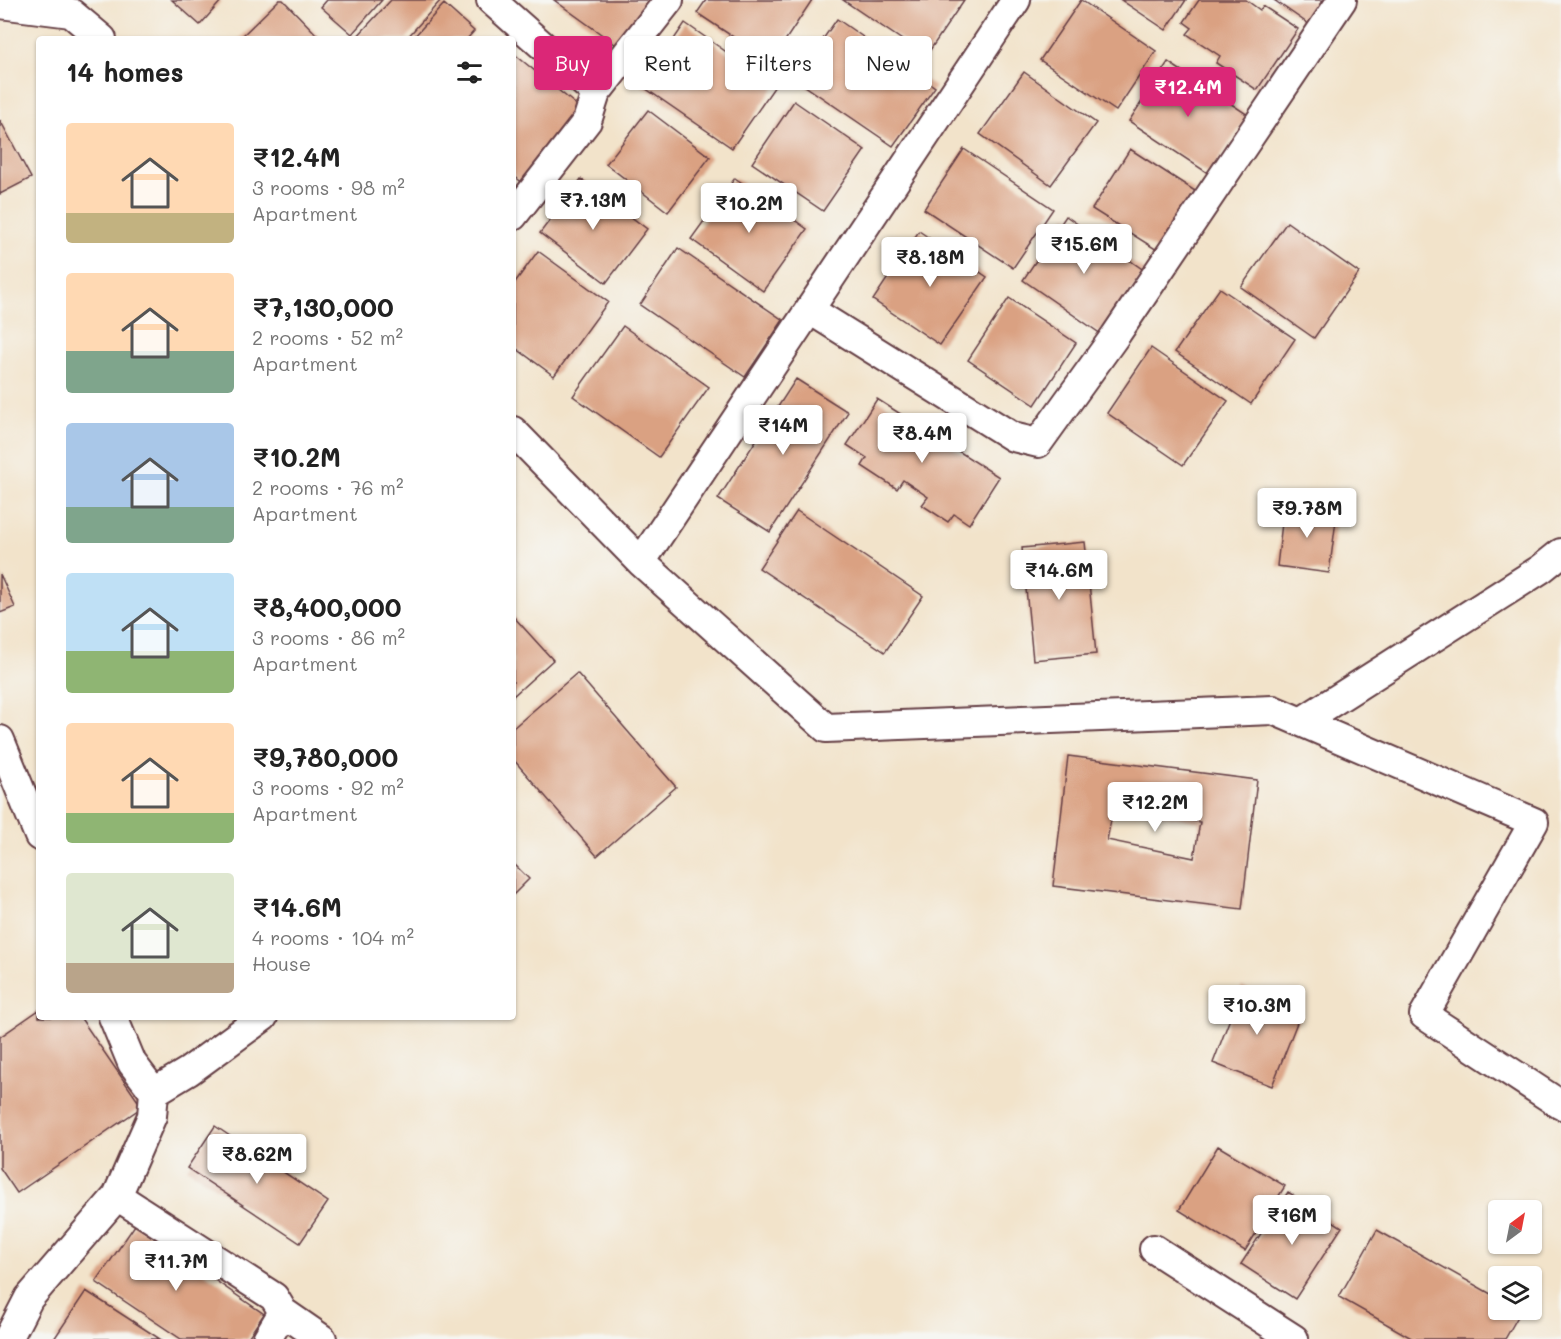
<!DOCTYPE html>
<meta charset="utf-8">
<style>
body{margin:0;font-family:Mali,sans-serif;background:#f2f2f2;color:#222;height:100vh;display:flex;flex-direction:column;font-size:22px;white-space:nowrap}
*{box-sizing:border-box;margin:0}
p{font-size:20px;color:#767676}
.icon{flex:none;width:33px;height:33px;fill:none;stroke:currentColor;stroke-width:2;stroke-linecap:round;stroke-linejoin:round}
.map{position:relative;flex:1;overflow:hidden}
.sheet{position:absolute;left:36px;top:36px;width:480px;height:984px;display:flex;flex-direction:column;background:#fff;border-radius:6px;box-shadow:0 2px 4px #0004}
.sheet>*{flex:none}
.banner{position:absolute;left:534px;top:36px;width:570px;height:54px;display:flex;gap:12px}
.needle{width:39px;rotate:32deg}
.controls{position:absolute;left:1488px;top:1200px;display:grid;gap:12px}
.controls a{display:grid;place-items:center;width:54px;height:54px;border-radius:6px;background:#fff;box-shadow:0 2px 4px #0004;font-size:30px}
.price{position:absolute;translate:-50% -51px;padding:0 14px;border-radius:6px;background:#fff;color:#222;font-size:20px;line-height:39px;filter:drop-shadow(0 2px 3px #0008)}
.price::after{content:'';position:absolute;left:50%;top:36px;width:18px;height:14px;margin-left:-9px;background:inherit;clip-path:polygon(0 0,100% 0,50% 100%)}
.price.on{background:#db2777;color:#fff}
ul{padding:0;list-style:none}
li{display:flex;align-items:center;gap:18px;height:150px;padding:0 30px}
li span{display:grid;place-items:center;flex:none;width:168px;height:120px;border-radius:6px;color:#555}
li>.icon{margin-inline-start:auto}
span .icon{width:72px;height:72px;fill:#fffc;stroke-width:1}
li b{font-size:26px}
h2{display:flex;justify-content:space-between;align-items:center;height:72px;padding:0 30px;font-size:26px}
.tag{padding:0 21px;border-radius:6px;background:#fff;box-shadow:0 2px 4px #0004;font-size:21px;line-height:54px}
.tag.on{background:#db2777;color:#fff}
.map>svg:first-child{display:block}
.building{fill:#daa182;fill-rule:evenodd}
.lines{fill:none;stroke-linecap:round;stroke-linejoin:round}
.street-casing{stroke:#633c43;stroke-width:32}
.street{stroke:#fff;stroke-width:28}
</style>
<div class="map">
<svg width="1561" height="1339" viewBox="0 0 1561 1339">
<rect width="100%" height="100%" fill="#f6f6f2"/>
<filter id="ink" filterUnits="userSpaceOnUse"><feTurbulence type="fractalNoise" baseFrequency=".0167" numOctaves="2"/><feDisplacementMap in="SourceGraphic" scale="12" xChannelSelector="R" yChannelSelector="G"/><feConvolveMatrix kernelMatrix="1 2 1 2 8 2 1 2 1" color-interpolation-filters="sRGB"/></filter>
<filter id="wash" filterUnits="userSpaceOnUse"><feTurbulence type="fractalNoise" baseFrequency=".008" numOctaves="4" result="noise"/><feDisplacementMap in="SourceGraphic" scale="24" xChannelSelector="R" yChannelSelector="G"/><feGaussianBlur stdDeviation="1.35" result="paint"/><feColorMatrix in="noise" values="0 0 0 0 0 0 0 0 0 0 0 0 0 0 0 0 0 1.4 0 .05"/><feComposite in="paint" operator="in"/></filter>
<g filter="url(#wash)">
<rect width="100%" height="100%" fill="#f2e3ca"/>
<g id="blocks">
<path class="building" d="M172 0H222L200 25Z
M279 0H283L321 39H239Z
M327 0H382L352 34 321 7Z
M391 0H441L406 39H355Z
M554 0H653L619 47Z
M706 0H812L771 62 697 13Z
M843 0H964L926 56Z
M1081 0 1156 51 1116 111 1040 60Z
M1121 0H1186L1166 30Z
M1199 0H1246L1260 10 1263 6 1298 29 1257 90 1216 63 1220 56 1187 34 1192 28 1184 22Z
M1274 0H1328L1310 25Z
M444 4 474 31 467 39H412Z
M837 19 935 87 893 146 795 79Z
M685 23 775 86 732 148 642 86Z
M513 53 585 112 525 185 513 175Z
M1168 62 1248 115 1209 174 1129 121Z
M1024 72 1096 123 1051 185 980 134Z
M794 101 865 150 823 211 752 163Z
M648 110 710 157 668 212 606 164Z
M0 120 31 178 0 194Z
M964 149 1053 209 1013 268 924 209Z
M1130 149 1195 191 1157 250 1092 209Z
M735 178 807 229 763 291 691 239Z
M581 179 647 229 606 283 540 233Z
M1066 216 1145 271 1101 334 1023 280Z
M1287 222 1359 273 1314 338 1241 287Z
M919 231 987 277 940 345 873 300Z
M678 248 783 320 745 377 640 305Z
M538 251 608 302 554 376 513 346V285Z
M1220 288 1295 339 1251 404 1175 352Z
M1009 298 1076 343 1035 405 968 360Z
M623 326 709 387 659 457 573 396Z
M1151 348 1228 401 1183 465 1107 413Z
M796 379 848 412 770 532 718 499Z
M877 399 999 477 969 524 954 514 948 522 922 505 928 497 903 480 897 489 862 466 867 458 847 445Z
M1284 506 1337 513 1329 573 1277 566Z
M797 511 923 596 885 652 759 568Z
M1085 542 1096 654 1033 660 1022 548Z
M0 574 15 607 0 613Z
M513 616 553 660 513 696Z
M577 673 676 787 597 856 513 759V728Z
M1068 756 1257 780 1242 909 1053 886ZM1114 805 1200 822 1194 858 1107 840Z
M513 863 529 879 513 895Z
M1242 987 1302 1010 1272 1086 1213 1063Z
M39 1010V1017H80L142 1107 17 1193 0 1168V1037Z
M215 1126 328 1202 300 1243 187 1168Z
M1218 1146 1285 1186 1245 1251 1179 1210Z
M1288 1192 1342 1227 1295 1299 1241 1264Z
M135 1225 264 1314 247 1339H181L96 1282Z
M1377 1230 1498 1298V1310H1518L1521 1311 1505 1339H1413L1339 1297Z
M86 1291 160 1339H54Z"/>
</g>
</g>
<g filter="url(#ink)">
<use href="#blocks" fill-opacity="0" stroke="#633c43" stroke-width="1.5"/>
<g class="lines">
<defs>
<path id="street" d="M491 0 596 93
M0 4 71 13 102 39
M513 216 587 121 596 93 669 0
M810 310 1013 437 1038 443 1115 336 1342 0
M513 431 641 562 826 728 1273 710 1534 822 1424 1015 1561 1105
M641 562 1016 0
M1301 722 1541 569 1561 553
M0 740 39 836
M154 1092 189 1071 263 1017
M117 1196 274 1297 283 1312 322 1339
M1154 1249 1294 1339
M8 1339 29 1298 117 1196 152 1116 154 1092 132 1063 113 1017
M267 1339 283 1312"/>
</defs>
<use href="#street" class="street-casing"/>
<use href="#street" class="street"/>
</g>
</g>
</svg>
<div class="controls">
<a><svg class="needle" viewBox="-14 -14 28 28"><path d="M0-13l5 13h-10z" fill="#e53935"/><path d="M0 13l5-13h-10z" fill="#767676"/></svg></a>
<a><svg class="icon" aria-label="layers" viewBox="0 0 24 24"><path d="M12 4l9 5-9 5-9-5zM3 14l9 5 9-5"/></svg></a>
</div>
<b class="price on" style="left:1188px;top:118px">₹12.4M</b>
<b class="price" style="left:593px;top:231px">₹7.13M</b>
<b class="price" style="left:749px;top:234px">₹10.2M</b>
<b class="price" style="left:1084px;top:275px">₹15.6M</b>
<b class="price" style="left:930px;top:288px">₹8.18M</b>
<b class="price" style="left:783px;top:456px">₹14M</b>
<b class="price" style="left:922px;top:464px">₹8.4M</b>
<b class="price" style="left:1307px;top:539px">₹9.78M</b>
<b class="price" style="left:1059px;top:601px">₹14.6M</b>
<b class="price" style="left:1155px;top:833px">₹12.2M</b>
<b class="price" style="left:1257px;top:1036px">₹10.3M</b>
<b class="price" style="left:257px;top:1185px">₹8.62M</b>
<b class="price" style="left:1292px;top:1246px">₹16M</b>
<b class="price" style="left:176px;top:1292px">₹11.7M</b>
<div class="banner">
<a class="tag on">Buy</a>
<a class="tag">Rent</a>
<a class="tag">Filters</a>
<a class="tag">New</a>
</div>
<section class="sheet">
<h2>14 homes<svg class="icon" aria-label="filters" viewBox="0 0 24 24"><path d="M4 7h16M4 17h16"/><circle cx="9" cy="7" r="2"/><circle cx="15" cy="17" r="2"/></svg></h2>
<ul>
<li><span style="background:linear-gradient(#ffd9b3 75%,#c2b280 0)"><svg class="icon" aria-label="home" viewBox="0 0 24 24"><path d="M3 11l9-7 9 7M6 9v11h12V9"/></svg></span><div><b>₹12.4M</b><p>3 rooms · 98 m²</p><p>Apartment</p></div></li>
<li><span style="background:linear-gradient(#ffd9b3 65%,#7fa58c 0)"><svg class="icon" aria-label="home" viewBox="0 0 24 24"><path d="M3 11l9-7 9 7M6 9v11h12V9"/></svg></span><div><b>₹7,130,000</b><p>2 rooms · 52 m²</p><p>Apartment</p></div></li>
<li><span style="background:linear-gradient(#a9c7e8 70%,#7fa58c 0)"><svg class="icon" aria-label="home" viewBox="0 0 24 24"><path d="M3 11l9-7 9 7M6 9v11h12V9"/></svg></span><div><b>₹10.2M</b><p>2 rooms · 76 m²</p><p>Apartment</p></div></li>
<li><span style="background:linear-gradient(#bfe0f5 65%,#8fb573 0)"><svg class="icon" aria-label="home" viewBox="0 0 24 24"><path d="M3 11l9-7 9 7M6 9v11h12V9"/></svg></span><div><b>₹8,400,000</b><p>3 rooms · 86 m²</p><p>Apartment</p></div></li>
<li><span style="background:linear-gradient(#ffd9b3 75%,#8fb573 0)"><svg class="icon" aria-label="home" viewBox="0 0 24 24"><path d="M3 11l9-7 9 7M6 9v11h12V9"/></svg></span><div><b>₹9,780,000</b><p>3 rooms · 92 m²</p><p>Apartment</p></div></li>
<li><span style="background:linear-gradient(#dfe7d0 75%,#b9a48a 0)"><svg class="icon" aria-label="home" viewBox="0 0 24 24"><path d="M3 11l9-7 9 7M6 9v11h12V9"/></svg></span><div><b>₹14.6M</b><p>4 rooms · 104 m²</p><p>House</p></div></li>
</ul>
</section>
</div>
